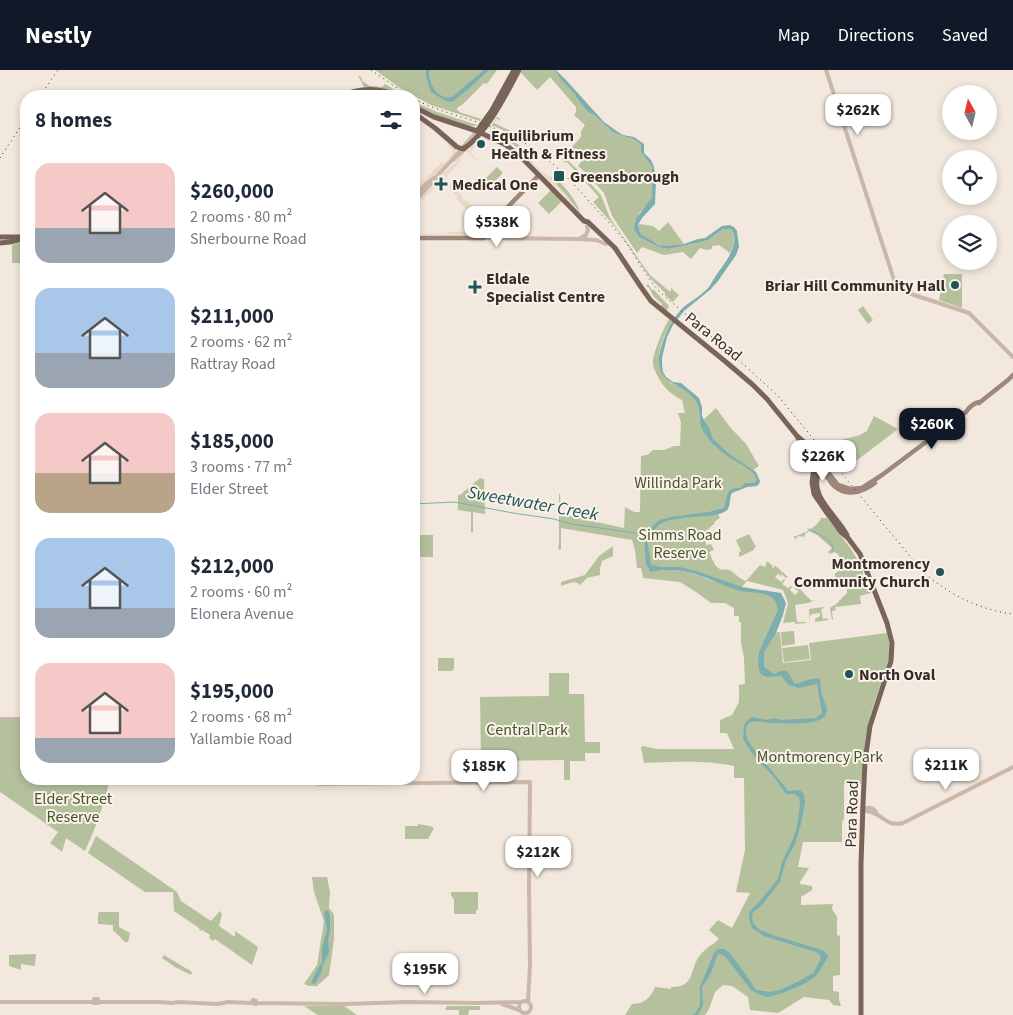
<!DOCTYPE html>
<meta charset="utf-8">
<style>
body{margin:0;font-family:"Source Sans 3",sans-serif;background:#f2f2f3;color:#1f2937;height:100vh;display:flex;flex-direction:column;font-size:19px;white-space:nowrap}
*{box-sizing:border-box;margin:0}
p{font-size:16px;color:#747a83}
.icon{flex:none;width:28px;height:28px;fill:none;stroke:currentColor;stroke-width:2;stroke-linecap:round;stroke-linejoin:round}
.map{position:relative;flex:1;overflow:hidden}
.panel{position:absolute;left:20px;top:20px;width:400px;height:695px;display:flex;flex-direction:column;background:#fff;border-radius:20px;box-shadow:0 2px 8px #0003}
.panel>*{flex:none}
.needle{width:32px;rotate:352deg}
.controls{position:absolute;left:942px;top:15px;display:grid;gap:10px}
.controls a{display:grid;place-items:center;width:55px;height:55px;border-radius:50%;background:#fff;box-shadow:0 2px 8px #0003;font-size:25px}
.price{position:absolute;translate:-50% -42px;padding:0 11px;border-radius:10px;background:#fff;color:#222;font-size:16px;line-height:32px;filter:drop-shadow(0 1px 2px #0008)}
.price::after{content:'';position:absolute;left:50%;top:30px;width:15px;height:11px;margin-left:-8px;background:inherit;clip-path:polygon(0 0,100% 0,50% 100%)}
.price.active{background:#111827;color:#fff}
ul{padding:0;list-style:none}
li{display:flex;align-items:center;gap:15px;height:125px;padding:0 15px}
li span{display:grid;place-items:center;flex:none;width:140px;height:100px;border-radius:15px;color:#555}
li>.icon{margin-inline-start:auto}
span .icon{width:60px;height:60px;fill:#fffc;stroke-width:1}
li b{font-size:21px}
h2{display:flex;justify-content:space-between;align-items:center;height:60px;padding:0 15px;font-size:21px}
header{display:flex;align-items:center;gap:30px;box-sizing:border-box;height:70px;padding:0 25px;background:#111827;color:#fff}
header strong{font-size:24px}
nav{display:flex;gap:28px;margin-inline-start:auto;font-size:18px}
.map>svg:first-child{display:block}
.green{fill:#b5c19d;fill-rule:evenodd}
.plaza{fill:#ead8c4}
.water{fill:#7cadaf}
.lines{fill:none;stroke-linecap:round;stroke-linejoin:round}
.stream{stroke:#7cadaf;stroke-width:1}
.tertiary{stroke:#cab7a9;stroke-width:4}
.secondary{stroke:#9e867a;stroke-width:4.5}
.primary{stroke:#79645a;stroke-width:5}
.rail{stroke:#372d29;stroke-width:1;stroke-dasharray:1 4;stroke-linecap:butt}
.poi-dot{fill:#1e5558;stroke:#faf2e9;stroke-width:2}
.labels{text-anchor:middle;stroke-width:4;stroke-linejoin:round;paint-order:stroke}
.poi-label{font-size:16px;font-weight:bold;fill:#372d29;stroke:#faf2e9;text-anchor:start}
.street-label{font-size:16px;fill:#372d29;stroke:#faf2e9}
.park-label{font-size:16px;fill:#47552d;stroke:#faf2e9}
.water-label{font-size:18px;font-style:italic;fill:#1e5558;stroke:#faf2e9}
</style>
<header>
<strong>Nestly</strong>
<nav><a>Map</a><a>Directions</a><a>Saved</a></nav>
</header>
<div class="map">
<svg width="1013" height="945" viewBox="0 0 1013 945">
<rect width="100%" height="100%" fill="#f2e8dd"/>
<path class="green" d="M375 0H497L487 14 484 13 463 34 457 38V40L459 41V42L481 49 480 51 431 35 400 18Z
M522 0H555L588 42 594 45 614 63 633 69 639 73 641 75V82L652 97V127L651 131 640 142 634 160 639 167 659 177 668 179 701 172 708 170 723 159H731C736 166 734 176 730 183L719 175 712 176V179L706 180 700 178 691 189 683 182 664 185 642 177 637 183 612 146 604 123 588 105 578 96 584 88 572 77 581 67V61L585 55 574 45 576 42V37L550 7 537 20 523 5 521 3Z
M358 5 361 7 362 11 370 16 382 17 385 14 404 26H401L395 23 364 17Z
M414 32 437 42 477 55 476 56C459 57 429 42 414 35Z
M497 47 500 49 499 51 497 48 494 53 521 66 524 65 522 69 494 56H492L490 59C505 68 527 76 538 91 524 85 515 74 502 67 497 64 493 65 488 61L490 62V58Z
M564 87 579 101 601 125 610 148 642 194 650 205 669 221H671V218L679 225 673 232 665 225V223L650 208 617 159 593 132 599 127 567 92 566 93 561 89Z
M497 97 502 102V104L486 120 475 110 473 111 477 109 478 111 485 109Z
M559 111C567 120 576 130 580 142L556 114Z
M551 120 562 131 549 144 538 133Z
M497 151 508 162 507 166H489L487 165 488 160Z
M668 152 684 174C677 175 671 176 664 176 659 175 641 166 639 162 637 158 638 157 639 154L653 156 659 161Z
M18 173H24V174L26 175V193H12V175Z
M944 204H962V238L939 230Z
M648 214 652 220H654L668 235 669 237 666 241 661 236 662 234 654 227 649 218 646 216Z
M863 236 873 250 868 254 858 240Z
M669 249 672 251C663 266 652 291 665 306 668 309 670 313 673 314 682 318 690 322 695 330 700 337 699 345 700 353L716 338 730 357 746 374 759 396 752 401 757 407 758 413 730 422 727 437 717 442 720 448 714 452 715 453 704 463 706 475 711 474 714 480 709 482C712 488 714 496 720 499 723 500 726 499 729 500 734 502 739 509 746 511L760 495 765 497 767 491 772 495V497L775 499 773 495 777 497 788 507 786 508 780 503 782 507 778 504 775 507 781 512 784 509 785 510 782 514 788 518 791 516 792 517 790 520 795 525 798 522V521L793 517 795 518 797 516 804 523V524L812 531 819 529 808 533 795 535 797 552H805L806 553 795 554V552L783 553 788 533 783 520 747 511 741 518 767 523 781 535 772 563 780 562 783 593 811 590 809 573 887 563 890 577 889 589 871 643 866 664 861 714H844V750L842 751V772H803L798 797 809 798 800 812V814L812 816V820L801 827V835L833 834 832 839 837 847V865L840 866V905L833 906V921L839 922V930L841 936 833 935 829 930 804 927 778 943 750 940 748 927 732 916 723 915 715 922 709 939 705 945H625L632 934C643 934 651 928 655 917L671 919V917C694 918 690 901 698 888 703 880 712 875 719 869L709 860 718 850 732 858 750 823 736 822 745 780 744 708H734V696C705 690 674 692 644 693L641 677 643 676 657 679H734L727 663H720V650L732 645 739 632V615L745 614 744 588 741 573V552H739V546H734V538L725 533H711L696 522 680 512 643 508 641 498H637L635 480 632 470 561 458V479L559 480 558 476 559 475V424H560L561 444 624 458 625 437 634 442H640L641 386 647 385 653 380H664L674 376H680L681 353 678 343H685L682 330C670 324 663 317 657 305 656 302 653 298 653 294 652 284 664 258 669 249ZM649 498 683 499 740 519 739 520C731 516 722 514 713 511 690 502 676 497 652 502Z
M874 346 898 359 843 401 819 373 822 371 830 373 860 365 867 361Z
M480 408 484 409 485 444 473 442V462H471V442L458 440V425H460Z
M821 448H827C838 463 853 478 859 494 861 498 863 500 863 505L871 523 860 526 861 534 835 537 836 540 832 541 833 550H832L830 538 834 535 837 536 835 535 847 523V518L835 508V503L839 501 835 492 839 491V486L838 484 834 482 830 484 828 482 832 478 817 465 809 461 808 463 806 462 804 467 798 466 796 469 793 467C802 464 817 458 821 448Z
M749 464 756 477 754 478V480L739 487V482L741 481 736 470Z
M414 465H433V487H414Z
M613 476V486L602 491 600 498V505L587 508 580 515C575 509 567 514 561 516V512L585 505 599 486Z
M823 537 824 538 821 539 823 549 827 548 828 550 815 552V549L820 546V543L812 544 810 546V553L809 539Z
M794 561 795 574 782 576 781 562Z
M808 575 810 589 784 592 782 578Z
M438 588H454V599L452 601H438Z
M549 603H569V624H584L585 672H600V683H585V691H570V710H564V690L481 691 480 627 549 626Z
M0 651H26V709H110C104 734 96 757 85 781L66 768 62 782 50 773 58 762 0 722Z
M418 754 430 756 434 758 428 769H405V756H418Z
M96 766 177 822 181 831 211 851 220 841 222 844 219 856 235 867V861L258 877 252 895 215 869 213 871 209 868 210 865 202 860 200 861 199 858 174 841 173 822H145L88 783Z
M312 807H327L330 822 329 838 333 843 334 845V869L329 905 317 916H309L304 914 317 895 324 851 314 822Z
M451 822H478V840H476V844H455L454 843V830L451 825Z
M99 842H119V857L130 863 128 872H125L114 861H113V855L98 854V845Z
M36 884 35 896 21 894V900L9 896V885Z
M164 885 192 902 191 905 175 897 162 888Z
M304 936H344L357 945H318Z
M447 936H480V940H469L468 945H459V940H445Z"/>
<path class="plaza" d="M484 67 498 73 497 74 484 69H481L470 82 478 91 476 90 466 81 460 88 461 90 445 108 460 124 463 129 464 131 466 130 474 138 473 139 480 146 486 151 495 143V145L484 157 471 164 462 165 448 164 422 165 421 162 423 157 422 162 423 164H432L433 163 441 164 451 162H458V161L470 163 482 156 477 149 462 135 460 132 457 130V126L442 111 414 138V136L416 133V131L422 125 423 126 433 116V114L437 111V109L456 92 467 79 468 81 480 68Z
M448 73 456 79V82L434 106H433L424 111 414 124 415 119 442 92 444 93 454 82 447 74Z
M527 89H530L540 100 550 107 562 96 552 106 553 107 552 109 569 128 572 133 580 142V144L567 130 566 127 558 118 555 116Z"/>
<path class="water" d="M426 0H429C428 13 437 30 452 27L484 0H489L466 21 452 32 446 31 431 22 426 6Z
M555 0H556L566 10 604 52 618 62 623 65 634 67 644 74V83L651 90 654 97 656 112 655 134 642 148 638 155 639 161 642 165 659 175 666 176 684 174 698 169 705 168 722 156 729 155 734 157 737 161 739 177 736 185 718 211 711 219 684 241 673 255 667 267 662 288V295L663 302 666 307 673 312 681 313 699 328 702 337V346L704 350 709 358 713 369 729 384 756 402 760 411 759 414 757 416 747 417 732 423C729 428 731 437 726 441 720 445 710 446 703 446 691 447 670 448 660 454 655 458 651 464 647 469L651 495 662 497H680L696 501 742 517 781 523 786 533 783 545 776 563 764 582V597L774 604C790 596 787 603 795 614 803 612 813 607 820 609L821 622 827 639 825 647C812 656 786 653 771 653 765 653 758 650 752 652 743 654 746 667 749 672 754 680 760 687 766 694 773 702 781 712 788 721L800 720 804 725 805 732 801 754 795 774 786 790 780 812 761 836 753 842 752 847 753 853 760 860 772 865 822 880 826 883 828 887 817 905 806 913 783 923 768 927 758 924 751 920 725 886 720 884 717 885C714 897 710 907 702 917L703 935 698 945H693L696 942 700 936V917L714 883 718 879C721 879 723 878 726 880 731 883 753 914 756 920L770 922 780 920 801 910 813 903 821 889 820 885 816 882 764 866 752 858 749 849V844L751 840 759 832 778 809 782 792 793 769 797 757 800 735 799 727 794 724H786C781 718 778 712 774 707 762 694 751 685 743 668 745 660 741 655 750 648L754 647 766 650 774 648 781 650 816 648 822 643 817 614 798 618 789 615 781 606 767 607 762 605 760 603 758 594 759 582 778 540C777 535 776 530 771 527 762 521 750 523 741 521 707 511 689 494 651 502L646 494 644 465 658 451 663 449 671 447 709 442 724 438C728 427 725 417 740 418L745 413H754L757 410C755 400 740 394 732 389 719 380 703 368 700 352 699 344 700 337 695 330 684 313 658 315 659 290 659 279 667 259 673 250 676 246 681 239 685 236 693 230 703 224 709 217 711 214 713 210 715 207 723 195 742 174 731 159H723L708 170 701 172 668 179 659 177 639 167 634 160 636 149 652 127V97L641 82V75L639 73 633 69 614 63 594 45 588 42 576 27 575 25 561 9Z
M327 840 329 842 330 848V860L328 869 329 882 323 895 321 903 315 914 311 913C314 907 317 898 322 893V878L327 860 324 842Z"/>
<g class="lines">
<path class="stream" d="M414 434 454 432 513 443 554 449 571 454 643 464 644 466
M808 459C818 463 834 470 833 481"/>
<path class="tertiary" d="M826 0 896 216 900 220 905 222 969 243 1013 287
M453 90 466 78
M414 126 427 113 434 108
M414 132 431 114 436 107 451 91 477 61
M484 168 577 169 596 170 606 174
M579 169 586 165 588 160 587 156
M0 649H26
M302 709 313 713 320 714 530 712 529 818 530 895 528 932
M862 740C865 741 868 741 871 742 884 746 887 757 903 753L1013 697
M862 740C869 736 874 737 877 744
M94 929H98V933H94Z
M253 930 256 931V934L252 933Z
M519 937a6 6 0 1 1 12 0a6 6 0 1 1-12 0Z
M0 932H94
M98 932H159L172 933 179 932
M178 932 218 934 228 932
M227 932 252 933
M256 933 346 934 407 932 476 933 522 932
M502 934 519 940"/>
<path class="secondary" d="M414 168H484L485 162 493 152 539 105
M480 168 482 160 489 154
M979 333 1008 310 1013 305
M822 394 838 415 850 419 862 418 882 405 966 342C968 338 974 333 979 332
M820 400C828 404 828 410 833 415 846 428 863 422 875 413"/>
<path class="primary" d="M340 26C359 18 379 17 398 26
M352 26 372 24 387 26
M414 37 434 47 477 61 506 75 522 88 584 151 588 152 615 178 641 217 651 231 726 292 753 315 767 329 797 366 805 373 812 388 822 393 823 397 821 400 818 401 815 399 797 366
M414 43 435 58 457 77 463 79C486 65 507 23 519 0
M477 61 492 40 514 0
M0 167H22
M0 173 10 172 26 168
M814 398 812 412 814 424 827 443 841 462 848 468 860 484 887 553 892 573 891 591 870 656 865 691 863 734 861 794V945
M819 401C808 426 836 444 847 465"/>
<path class="rail" d="M371 0 409 26
M40 26 58 0
M414 29C449 47 489 51 523 72 554 91 573 113 596 139 605 149 616 159 624 170 637 187 645 207 661 223L751 301 778 326 922 501C948 524 979 540 1013 544
M0 88 26 48"/>
</g>
<g class="poi-dot">
<circle cx="481" cy="74" r="5"/>
<rect x="553" y="100" width="12" height="12" rx="2.5"/>
<path d="M438.5 106.5h5v5h5v5h-5v5h-5v-5h-5v-5h5z"/>
<circle cx="955" cy="215" r="5"/>
<path d="M472.5 209.5h5v5h5v5h-5v5h-5v-5h-5v-5h5z"/>
<circle cx="940" cy="502" r="5"/>
<circle cx="849" cy="604" r="5"/>
</g>
<g class="labels">
<g class="poi-label">
<text x="491" y="71">Equilibrium<tspan x="491" dy="18">Health &amp; Fitness</tspan></text>
<text x="570" y="112">Greensborough</text>
<text x="452" y="120">Medical One</text>
<text x="486" y="214">Eldale<tspan x="486" dy="18">Specialist Centre</tspan></text>
<text x="945" y="221" text-anchor="end">Briar Hill Community Hall</text>
<text x="930" y="499" text-anchor="end">Montmorency<tspan x="930" dy="18">Community Church</tspan></text>
<text x="859" y="610">North Oval</text>
</g>
<g class="street-label">
<text transform="translate(714 266) rotate(39)" y="6">Para Road</text>
<text transform="translate(851 744) rotate(-88)" y="6">Para Road</text>
</g>
<g class="park-label">
<text x="678" y="418">Willinda Park</text>
<text x="680" y="470">Simms Road<tspan x="680" dy="18">Reserve</tspan></text>
<text x="527" y="665">Central Park</text>
<text x="820" y="692">Montmorency Park</text>
<text x="73" y="734">Elder Street<tspan x="73" dy="18">Reserve</tspan></text>
</g>
<g class="water-label">
<text transform="translate(533 433) rotate(10)" y="6">Sweetwater Creek</text>
</g>
</g>
</svg>
<div class="controls">
<a><svg class="needle" viewBox="-14 -14 28 28"><path d="M0-13l5 13h-10z" fill="#e53935"/><path d="M0 13l5-13h-10z" fill="#747a83"/></svg></a>
<a><svg class="icon" aria-label="locate" viewBox="0 0 24 24"><circle cx="12" cy="12" r="6"/><path d="M12 2v4M12 18v4M2 12h4M18 12h4"/></svg></a>
<a><svg class="icon" aria-label="layers" viewBox="0 0 24 24"><path d="M12 4l9 5-9 5-9-5zM3 14l9 5 9-5"/></svg></a>
</div>
<b class="price" style="left:858px;top:66px">$262K</b>
<b class="price" style="left:497px;top:178px">$538K</b>
<b class="price active" style="left:932px;top:380px">$260K</b>
<b class="price" style="left:823px;top:412px">$226K</b>
<b class="price" style="left:946px;top:721px">$211K</b>
<b class="price" style="left:484px;top:722px">$185K</b>
<b class="price" style="left:538px;top:808px">$212K</b>
<b class="price" style="left:425px;top:925px">$195K</b>
<section class="panel">
<h2>8 homes<svg class="icon" aria-label="filters" viewBox="0 0 24 24"><path d="M4 7h16M4 17h16"/><circle cx="9" cy="7" r="2"/><circle cx="15" cy="17" r="2"/></svg></h2>
<ul>
<li><span style="background:linear-gradient(#f6c9c9 65%,#9aa5b1 0)"><svg class="icon" aria-label="home" viewBox="0 0 24 24"><path d="M3 11l9-7 9 7M6 9v11h12V9"/></svg></span><div><b>$260,000</b><p>2 rooms · 80 m²</p><p>Sherbourne Road</p></div></li>
<li><span style="background:linear-gradient(#a9c7e8 65%,#9aa5b1 0)"><svg class="icon" aria-label="home" viewBox="0 0 24 24"><path d="M3 11l9-7 9 7M6 9v11h12V9"/></svg></span><div><b>$211,000</b><p>2 rooms · 62 m²</p><p>Rattray Road</p></div></li>
<li><span style="background:linear-gradient(#f6c9c9 60%,#b9a48a 0)"><svg class="icon" aria-label="home" viewBox="0 0 24 24"><path d="M3 11l9-7 9 7M6 9v11h12V9"/></svg></span><div><b>$185,000</b><p>3 rooms · 77 m²</p><p>Elder Street</p></div></li>
<li><span style="background:linear-gradient(#a9c7e8 70%,#9aa5b1 0)"><svg class="icon" aria-label="home" viewBox="0 0 24 24"><path d="M3 11l9-7 9 7M6 9v11h12V9"/></svg></span><div><b>$212,000</b><p>2 rooms · 60 m²</p><p>Elonera Avenue</p></div></li>
<li><span style="background:linear-gradient(#f6c9c9 75%,#9aa5b1 0)"><svg class="icon" aria-label="home" viewBox="0 0 24 24"><path d="M3 11l9-7 9 7M6 9v11h12V9"/></svg></span><div><b>$195,000</b><p>2 rooms · 68 m²</p><p>Yallambie Road</p></div></li>
</ul>
</section>
</div>
